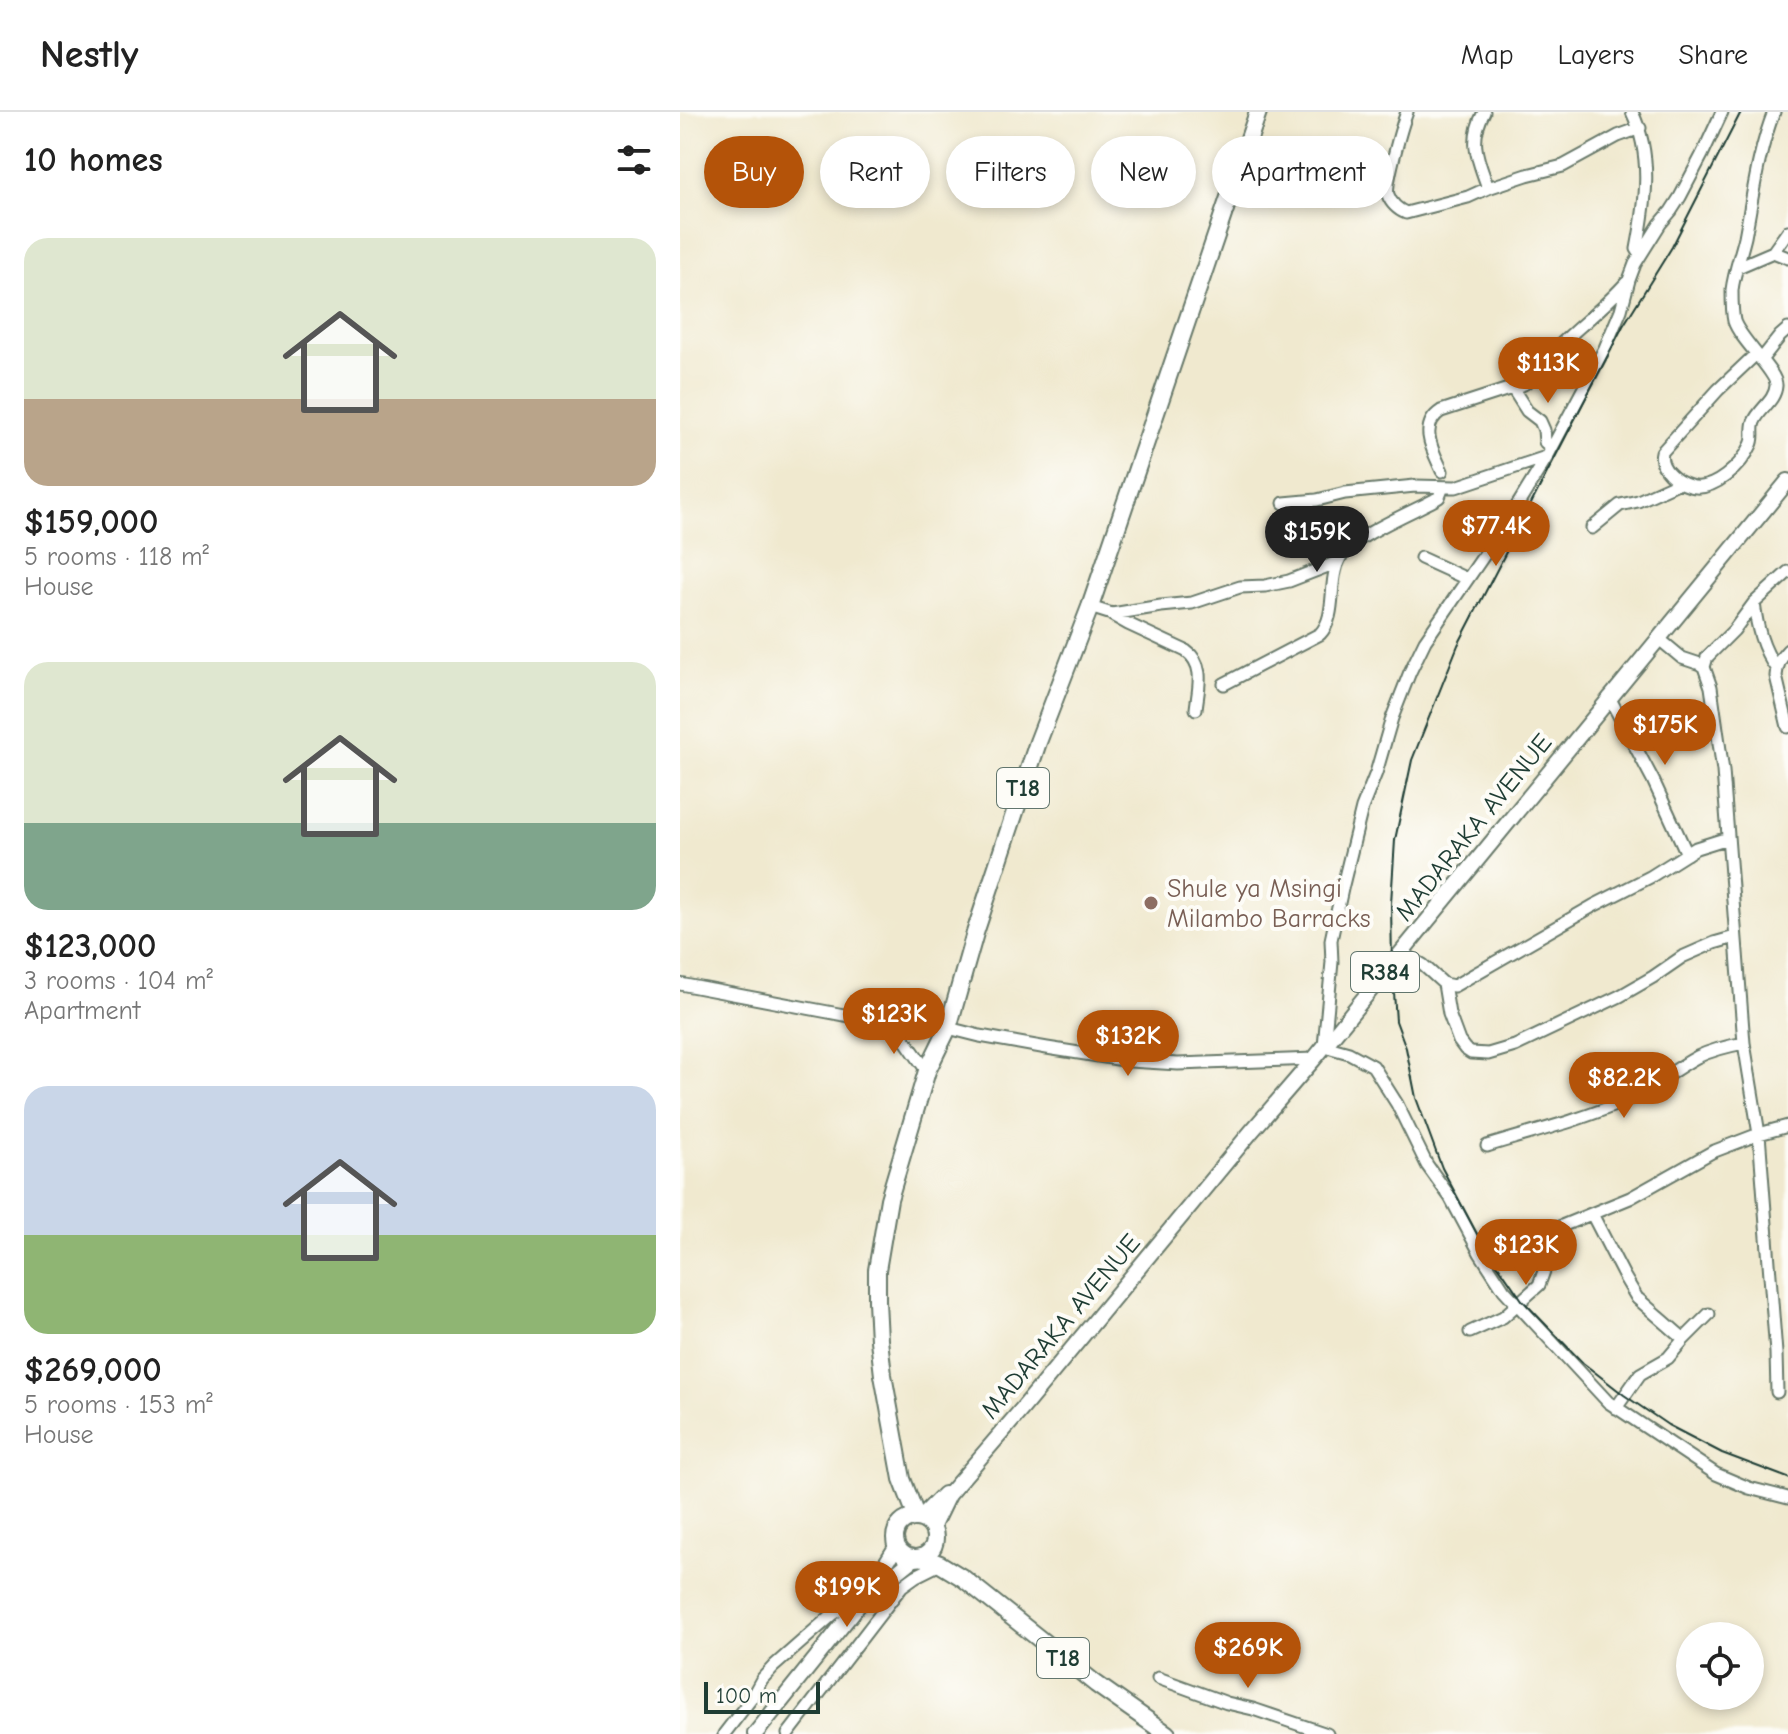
<!DOCTYPE html>
<meta charset="utf-8">
<style>
body{margin:0;font-family:"Comic Neue",sans-serif;background:#f2f2f2;color:#222;height:100vh;display:flex;flex-direction:column;font-size:30px;white-space:nowrap}
*{box-sizing:border-box;margin:0}
p{font-size:26px;color:#767676}
.icon{flex:none;width:44px;height:44px;fill:none;stroke:currentColor;stroke-width:2;stroke-linecap:round;stroke-linejoin:round}
.map{position:relative;flex:1;overflow:hidden}
.details{display:flex;flex-direction:column;background:#fff;width:680px}
.details>*{flex:none}
.banner{position:absolute;left:24px;top:24px;width:760px;height:72px;display:flex;gap:16px}
.fabs{position:absolute;left:996px;top:1510px;display:grid;gap:16px}
.fabs a{display:grid;place-items:center;width:88px;height:88px;border-radius:50%;background:#fff;box-shadow:0 4px 12px #0003;font-size:40px}
.scale{position:absolute;left:24px;bottom:20px;width:116px;box-sizing:border-box;padding-left:8px;border:4px solid #1f3d34;border-top:0;font-size:22px;line-height:28px;white-space:nowrap;color:#1f3d34;-webkit-text-stroke:6px #fdfcf7;paint-order:stroke}
.price{position:absolute;translate:-50% -68px;padding:0 18px;border-radius:28px;background:#b45309;color:#fff;font-size:26px;line-height:52px;filter:drop-shadow(0 2px 4px #0008)}
.price::after{content:'';position:absolute;left:50%;top:48px;width:24px;height:18px;margin-left:-12px;background:inherit;clip-path:polygon(0 0,100% 0,50% 100%)}
.price.current{background:#222;color:#fff}
ul{padding:0;list-style:none}
li{display:grid;align-content:center;gap:16px;height:424px;padding:0 24px}
li span{display:grid;place-items:center;height:248px;border-radius:24px;color:#555}
li>.icon{margin-inline-start:auto}
span .icon{width:144px;height:144px;fill:#fffc;stroke-width:1}
li b{font-size:34px}
h2{display:flex;justify-content:space-between;align-items:center;height:96px;padding:0 24px;font-size:34px}
.chip{padding:0 28px;border-radius:36px;background:#fff;box-shadow:0 4px 12px #0003;font-size:28px;line-height:72px}
.chip.current{background:#b45309;color:#fff}
header{display:flex;align-items:center;gap:48px;box-sizing:border-box;height:112px;padding:0 40px;background:#fff;border-bottom:2px solid #e0e0e0}
header strong{font-size:38px}
nav{display:flex;gap:44px;margin-inline-start:auto;font-size:28px}
main{display:flex;flex:1;min-height:0}
.map>svg:first-child{display:block}
.lines{fill:none;stroke-linecap:round;stroke-linejoin:round}
.minor-casing{stroke:#68796a;stroke-width:15}
.major-casing{stroke:#68796a;stroke-width:18}
.highway-casing{stroke:#68796a;stroke-width:20}
.minor{stroke:#fff;stroke-width:11}
.major{stroke:#fff;stroke-width:14}
.highway{stroke:#fff;stroke-width:16}
.rail{stroke:#1f3d34;stroke-width:2}
.education-dot{fill:#8d6e63;stroke:#fdfcf7;stroke-width:3}
.labels{text-anchor:middle;stroke-width:8;stroke-linejoin:round;paint-order:stroke}
.shield{fill:#fdfcf7;stroke:#62766e;stroke-width:2}
.shield-label{font-size:24px;font-weight:bold;fill:#1f3d34}
.street-label{font-size:26px;fill:#1f3d34;stroke:#fdfcf7}
.education-label{font-size:26px;fill:#785e54;stroke:#fdfcf7;text-anchor:start}
</style>
<header>
<strong>Nestly</strong>
<nav><a>Map</a><a>Layers</a><a>Share</a></nav>
</header>
<main>
<section class="details">
<h2>10 homes<svg class="icon" aria-label="filters" viewBox="0 0 24 24"><path d="M4 7h16M4 17h16"/><circle cx="9" cy="7" r="2"/><circle cx="15" cy="17" r="2"/></svg></h2>
<ul>
<li><span style="background:linear-gradient(#dfe7d0 65%,#b9a48a 0)"><svg class="icon" aria-label="home" viewBox="0 0 24 24"><path d="M3 11l9-7 9 7M6 9v11h12V9"/></svg></span><div><b>$159,000</b><p>5 rooms · 118 m²</p><p>House</p></div></li>
<li><span style="background:linear-gradient(#dfe7d0 65%,#7fa58c 0)"><svg class="icon" aria-label="home" viewBox="0 0 24 24"><path d="M3 11l9-7 9 7M6 9v11h12V9"/></svg></span><div><b>$123,000</b><p>3 rooms · 104 m²</p><p>Apartment</p></div></li>
<li><span style="background:linear-gradient(#c9d6e8 60%,#8fb573 0)"><svg class="icon" aria-label="home" viewBox="0 0 24 24"><path d="M3 11l9-7 9 7M6 9v11h12V9"/></svg></span><div><b>$269,000</b><p>5 rooms · 153 m²</p><p>House</p></div></li>
</ul>
</section>
<div class="map">
<svg width="1108" height="1622" viewBox="0 0 1108 1622">
<rect width="100%" height="100%" fill="#fdfcf7"/>
<filter id="ink" filterUnits="userSpaceOnUse"><feTurbulence type="fractalNoise" baseFrequency=".0125" numOctaves="2"/><feDisplacementMap in="SourceGraphic" scale="16" xChannelSelector="R" yChannelSelector="G"/><feConvolveMatrix kernelMatrix="1 2 1 2 8 2 1 2 1" color-interpolation-filters="sRGB"/></filter>
<filter id="wash" filterUnits="userSpaceOnUse"><feTurbulence type="fractalNoise" baseFrequency=".006" numOctaves="4" result="noise"/><feDisplacementMap in="SourceGraphic" scale="32" xChannelSelector="R" yChannelSelector="G"/><feGaussianBlur stdDeviation="1.8" result="paint"/><feColorMatrix in="noise" values="0 0 0 0 0 0 0 0 0 0 0 0 0 0 0 0 0 1.4 0 .05"/><feComposite in="paint" operator="in"/></filter>
<g filter="url(#wash)">
<rect width="100%" height="100%" fill="#f0e9cf"/>
</g>
<g filter="url(#ink)">
<g class="lines">
<defs>
<path id="minor" d="M727 0C722 13 705 72 708 83 711 91 718 98 726 101L788 85 808 76 847 63 883 54 938 24 960 16
M804 0C788 30 798 47 808 76
M952 0C973 44 966 90 957 137L960 142
M1042 0 1022 43 1000 85 991 99 980 112 955 152 949 168 941 198 925 236 867 345 829 407 745 529 730 560 712 606 696 661 682 696 662 777 651 828 652 850 644 934 669 941 693 954 717 992 747 1053 770 1085 800 1141 824 1178 928 1290 1036 1362 1069 1376 1108 1386
M1093 140 1108 119
M1058 155 1093 140 1108 146
M1076 242 1038 278 982 340C978 356 996 370 1010 374 1033 381 1062 353 1071 333 1075 326 1071 317 1074 310 1079 297 1095 289 1096 274 1098 261 1060 228 1054 209 1052 200 1052 187 1052 178 1054 161 1061 142 1065 125 1073 83 1078 40 1094 0
M1081 248 1100 224 1108 217
M833 277 847 299 860 309 864 318 865 330 872 336
M762 359C753 339 738 314 761 299L844 272C858 262 866 247 878 235 900 213 925 195 946 171
M604 391 637 388 665 381 735 374 776 375 866 345
M912 416 940 393 958 389 1000 370
M741 446 787 467
M1074 491C1077 515 1082 536 1096 556
M410 495 432 502 481 494 512 491 560 475 585 474 609 469 658 450
M432 503 448 512 506 539C526 553 518 577 516 597
M978 526 1002 546 1020 552 1024 555 1031 575 1043 659 1064 931 1079 1022 1096 1241 1097 1280
M1108 538C1100 546 1097 553 1096 564L1108 615
M1024 555 1027 545 1054 518 1074 491 1108 460
M544 572 640 522C658 503 647 470 660 446 671 425 732 400 754 388L759 385 763 375
M929 585 973 668 1007 742
M722 841 743 853 764 872 774 874 913 794 970 765 1016 736 1048 726
M0 872 164 903 268 916 300 924 367 936 450 949 498 952 634 947
M764 872 769 902 779 929 785 937 791 941 808 942 835 934 940 884 973 865 1002 845 1034 831 1055 825
M211 908 247 959
M807 1034C852 1020 899 1009 942 990 969 979 991 959 1017 945 1032 938 1048 934 1064 931
M912 1102 944 1164 957 1186 1004 1227
M790 1220 823 1205 859 1173 864 1159 862 1131 867 1120 950 1086 1032 1040 1079 1022 1108 1014
M936 1296 960 1262 988 1246 1004 1227 1029 1202
M478 1566 547 1591 573 1597 647 1622
M44 1622 71 1587 82 1567 94 1554 152 1503 183 1482
M108 1622 222 1474 236 1464 260 1452"/>
<path id="major" d="M239 1407 264 1382
M252 1416 268 1383 342 1297 571 1020 634 947 1108 369
M195 1478 235 1446
M75 1622 185 1485 216 1435"/>
<path id="highway" d="M215 1426a20 20 0 1 1 40 0a20 20 0 1 1-40 0Z
M237 1406 222 1367 203 1263 199 1228 197 1189V1158L209 1087 247 959 268 916 295 821 358 630 410 495 578 0
M241 1445 260 1452 283 1466 416 1572 487 1622"/>
</defs>
<use href="#minor" class="minor-casing"/>
<use href="#major" class="major-casing"/>
<use href="#highway" class="highway-casing"/>
<use href="#minor" class="minor"/>
<use href="#major" class="major"/>
<use href="#highway" class="highway"/>
<path class="rail" d="M1061 0 992 135 943 214 778 533 732 648 715 728 711 791 712 852 716 909 726 936 736 986 762 1056 798 1124 842 1188 903 1251 944 1283 988 1313 1042 1341 1108 1366"/>
</g>
</g>
<circle class="education-dot" cx="471" cy="791" r="8"/>
<g class="labels">
<g class="shield">
<rect x="317" y="656" width="52" height="40" rx="6"/>
<rect x="671" y="840" width="68" height="40" rx="6"/>
<rect x="357" y="1526" width="52" height="40" rx="6"/>
</g>
<g class="shield-label">
<text x="343" y="684">T18</text>
<text x="705" y="868">R384</text>
<text x="383" y="1554">T18</text>
</g>
<g class="street-label">
<text transform="translate(793 715) rotate(-51)" y="9">MADARAKA AVENUE</text>
<text transform="translate(380 1214) rotate(-50)" y="9">MADARAKA AVENUE</text>
</g>
<g class="education-label">
<text x="487" y="785">Shule ya Msingi<tspan x="487" dy="30">Milambo Barracks</tspan></text>
</g>
</g>
</svg>
<div class="fabs">
<a><svg class="icon" aria-label="locate" viewBox="0 0 24 24"><circle cx="12" cy="12" r="6"/><path d="M12 2v4M12 18v4M2 12h4M18 12h4"/></svg></a>
</div>
<div class="scale">100 m</div>
<b class="price" style="left:868px;top:293px">$113K</b>
<b class="price" style="left:816px;top:456px">$77.4K</b>
<b class="price current" style="left:637px;top:462px">$159K</b>
<b class="price" style="left:985px;top:655px">$175K</b>
<b class="price" style="left:214px;top:944px">$123K</b>
<b class="price" style="left:448px;top:966px">$132K</b>
<b class="price" style="left:944px;top:1008px">$82.2K</b>
<b class="price" style="left:846px;top:1175px">$123K</b>
<b class="price" style="left:167px;top:1517px">$199K</b>
<b class="price" style="left:568px;top:1578px">$269K</b>
<div class="banner">
<a class="chip current">Buy</a>
<a class="chip">Rent</a>
<a class="chip">Filters</a>
<a class="chip">New</a>
<a class="chip">Apartment</a>
</div>
</div>
</main>
